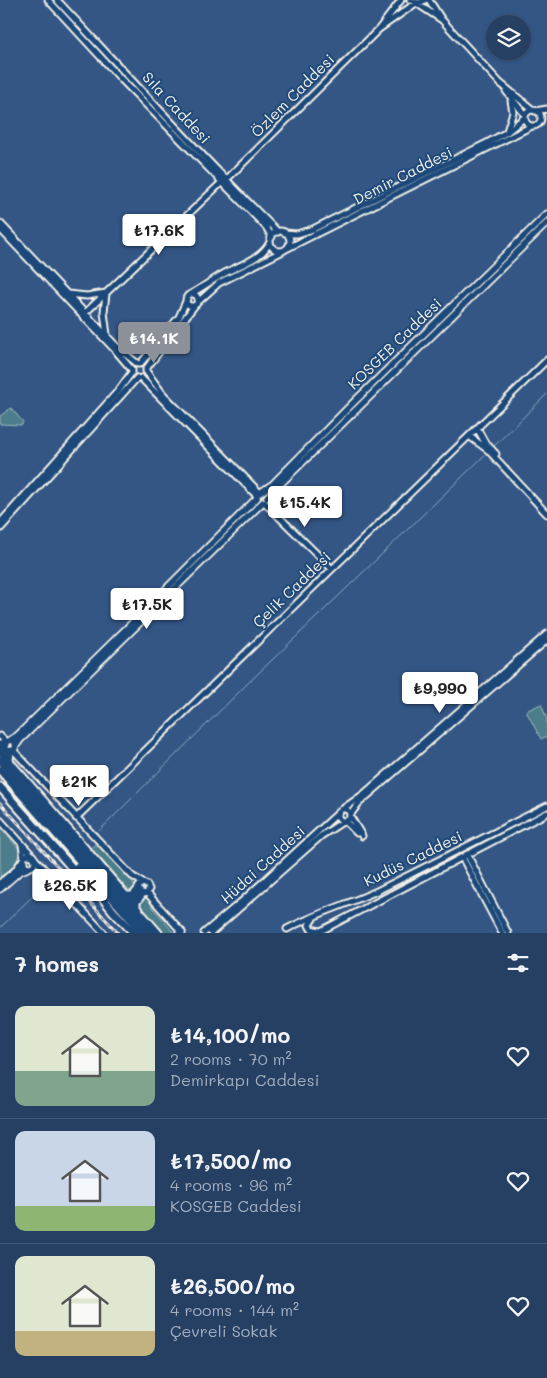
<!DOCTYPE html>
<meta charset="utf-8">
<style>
body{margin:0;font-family:Mali,sans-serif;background:#2e476a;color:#f1f3f6;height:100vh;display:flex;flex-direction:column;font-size:19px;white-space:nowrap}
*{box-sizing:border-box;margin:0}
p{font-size:16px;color:#a4afbf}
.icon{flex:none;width:28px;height:28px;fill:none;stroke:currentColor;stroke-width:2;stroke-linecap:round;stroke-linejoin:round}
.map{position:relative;height:933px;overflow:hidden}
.panel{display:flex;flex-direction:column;background:#264064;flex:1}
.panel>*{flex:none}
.tools{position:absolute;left:486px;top:15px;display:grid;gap:10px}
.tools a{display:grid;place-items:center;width:45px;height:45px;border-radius:50%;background:#264064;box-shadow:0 1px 4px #0004,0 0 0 1px #425978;font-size:25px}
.price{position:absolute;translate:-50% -42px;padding:0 11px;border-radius:5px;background:#fff;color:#222;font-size:16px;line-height:32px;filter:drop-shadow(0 1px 2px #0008)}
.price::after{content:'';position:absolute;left:50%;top:30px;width:15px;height:11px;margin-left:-8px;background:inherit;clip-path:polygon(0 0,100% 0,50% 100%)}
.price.on{background:#8c9099;color:#fff}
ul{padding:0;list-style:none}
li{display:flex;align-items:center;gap:15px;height:125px;padding:0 15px}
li+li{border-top:1px solid #425978}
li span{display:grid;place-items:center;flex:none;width:140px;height:100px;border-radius:10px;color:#555}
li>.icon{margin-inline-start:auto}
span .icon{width:60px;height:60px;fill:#fffc;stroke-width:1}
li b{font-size:21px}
h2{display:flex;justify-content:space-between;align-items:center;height:60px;padding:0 15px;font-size:21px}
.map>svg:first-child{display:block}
.grass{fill:#4c7e8a;stroke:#a0b8b9}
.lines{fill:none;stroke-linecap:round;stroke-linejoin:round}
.stream{stroke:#8ea8c0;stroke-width:1}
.tertiary-casing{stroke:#f4f1e8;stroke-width:9}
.secondary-casing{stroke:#f4f1e8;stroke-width:9}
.trunk-casing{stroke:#f4f1e8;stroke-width:11}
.tertiary{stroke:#1f4a7a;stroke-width:5}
.secondary{stroke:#1f4a7a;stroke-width:5.5}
.trunk{stroke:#1f4a7a;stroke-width:7}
.rail-casing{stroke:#f4f1e8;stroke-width:3}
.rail{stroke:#1f4a7a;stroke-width:1;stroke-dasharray:4;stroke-linecap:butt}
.labels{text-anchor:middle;stroke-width:4;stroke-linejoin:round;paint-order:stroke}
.street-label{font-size:15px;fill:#f4f1e8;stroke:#1f4a7a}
</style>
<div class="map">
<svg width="547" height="933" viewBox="0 0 547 933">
<rect width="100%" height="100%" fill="#335685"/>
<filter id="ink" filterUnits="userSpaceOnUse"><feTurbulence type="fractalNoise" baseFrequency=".02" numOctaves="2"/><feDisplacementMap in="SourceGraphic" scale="10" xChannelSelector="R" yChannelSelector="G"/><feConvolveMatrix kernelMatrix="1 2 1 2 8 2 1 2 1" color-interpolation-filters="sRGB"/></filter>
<g filter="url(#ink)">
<path class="grass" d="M11 408 23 422 22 425 0 424V416Z
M541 704 547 719V736L541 739 526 711Z
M0 827 19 849C18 866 12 868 0 877Z
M96 843 133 882 136 889 131 893 91 848Z
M148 895 152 901 151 905 174 933H165L138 903 140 898Z"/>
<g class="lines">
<path class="stream" d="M493 447 547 394
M97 833 244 687 488 452
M0 928 49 880"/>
<defs>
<path id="tertiary" d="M48 0 121 79 266 227 272 237
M57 0C130 78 202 157 278 232
M401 0 379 29 416 3 442 20 429 0
M410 0 419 3 425 0
M442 20 500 83 533 110
M506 91 525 115
M525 118a8 8 0 1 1 16 0a8 8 0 1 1-16 0Z
M535 111 547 109
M507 131 513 112 511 101
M226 180 379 29
M0 223 119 349 138 364
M0 229 115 350 132 370
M270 241a10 10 0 1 1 20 0a10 10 0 1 1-20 0Z
M285 233 297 234 313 229 487 143 507 132 525 117
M286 249 532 126
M68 294 87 296 106 293 104 312 107 335
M191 294C203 287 214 279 225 273 241 264 262 259 270 242
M186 300a6 6 0 1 1 12 0a6 6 0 1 1-12 0Z
M198 302 219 283 283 251
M82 316 222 182
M140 364 179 317 187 299
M146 369 195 305
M146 371 163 394 260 493
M141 378 257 496
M477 428 484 441 496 454
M469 436 488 450 547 514
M264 502 332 569
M0 523 119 390 132 372
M0 529 137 378
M0 736 6 742
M13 750 132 876 143 883
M344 808 364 794 547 634
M338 815a6 6 0 1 1 12 0a6 6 0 1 1-12 0Z
M350 815 359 803 547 640
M350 816 362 836
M76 818 547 360
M0 820 33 856
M345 821 357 833
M22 845 24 858
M467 854 508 933
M462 857 502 933
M34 858 104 933
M147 893 143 894 139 892 138 888 140 885 143 883 147 885 149 889 147 893 182 932
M314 917 309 925 311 929 320 931
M287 929C317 913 349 904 379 890L547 806
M204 933 241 902 338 813
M211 933 321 836 344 821
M317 933 547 813"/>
<path id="secondary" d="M261 492 273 484 355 401 547 214
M267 497 547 223
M10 740 17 736 126 629 257 498
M4.5 746a5.5 5.5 0 1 1 11 0a5.5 5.5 0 1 1-11 0Z
M16 746 20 740 263 502
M23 861a6 6 0 1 1 12 0a6 6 0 1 1-12 0Z
M0 889 19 872 30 867"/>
<path id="trunk" d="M0 745 5 744
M0 751 158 933
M0 760 150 933
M9 761 10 751
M0 770 143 933
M0 787 74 870 87 882
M78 866 113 911 134 933
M0 884 15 872 23 861
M125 896H133L138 890
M136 908V902L142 894
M180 931 181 933"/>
</defs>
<use href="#tertiary" class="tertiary-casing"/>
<use href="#secondary" class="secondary-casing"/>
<use href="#trunk" class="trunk-casing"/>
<use href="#tertiary" class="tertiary"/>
<use href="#secondary" class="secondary"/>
<use href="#trunk" class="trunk"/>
<defs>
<path id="rail" d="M0 803 118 933"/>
</defs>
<use href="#rail" class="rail-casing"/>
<use href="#rail" class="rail"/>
</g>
</g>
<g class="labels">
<g class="street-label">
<text transform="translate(293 96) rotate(-45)" y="5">Özlem Caddesi</text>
<text transform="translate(176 108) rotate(47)" y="5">Sıla Caddesi</text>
<text transform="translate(403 176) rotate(-27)" y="5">Demir Caddesi</text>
<text transform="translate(395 344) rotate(-44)" y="5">KOSGEB Caddesi</text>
<text transform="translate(292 590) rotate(-44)" y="5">Çelik Caddesi</text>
<text transform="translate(413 859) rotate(-26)" y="5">Kudüs Caddesi</text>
<text transform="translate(263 865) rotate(-42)" y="5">Hüdai Caddesi</text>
</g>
</g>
</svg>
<div class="tools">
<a><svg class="icon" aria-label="layers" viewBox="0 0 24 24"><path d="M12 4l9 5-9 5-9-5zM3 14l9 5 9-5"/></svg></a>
</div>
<b class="price" style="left:159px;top:256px">₺17.6K</b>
<b class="price on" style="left:154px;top:364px">₺14.1K</b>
<b class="price" style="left:305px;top:528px">₺15.4K</b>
<b class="price" style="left:147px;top:630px">₺17.5K</b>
<b class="price" style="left:440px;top:714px">₺9,990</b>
<b class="price" style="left:79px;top:807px">₺21K</b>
<b class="price" style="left:70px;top:911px">₺26.5K</b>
</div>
<section class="panel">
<h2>7 homes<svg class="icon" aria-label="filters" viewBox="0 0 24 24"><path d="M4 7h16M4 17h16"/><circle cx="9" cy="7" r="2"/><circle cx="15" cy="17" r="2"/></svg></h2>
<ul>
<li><span style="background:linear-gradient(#dfe7d0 65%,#7fa58c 0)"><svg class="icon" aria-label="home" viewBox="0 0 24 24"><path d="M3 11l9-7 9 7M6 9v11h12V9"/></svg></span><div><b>₺14,100/mo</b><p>2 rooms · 70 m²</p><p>Demirkapı Caddesi</p></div><svg class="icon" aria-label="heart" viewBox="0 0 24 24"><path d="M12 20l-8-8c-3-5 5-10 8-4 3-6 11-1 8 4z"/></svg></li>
<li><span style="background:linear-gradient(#c9d6e8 75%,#8fb573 0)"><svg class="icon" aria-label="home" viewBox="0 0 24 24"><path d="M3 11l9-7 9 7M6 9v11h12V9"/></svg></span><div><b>₺17,500/mo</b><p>4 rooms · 96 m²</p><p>KOSGEB Caddesi</p></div><svg class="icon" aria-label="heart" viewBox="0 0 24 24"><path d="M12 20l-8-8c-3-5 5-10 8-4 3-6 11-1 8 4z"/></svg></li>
<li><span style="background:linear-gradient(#dfe7d0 75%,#c2b280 0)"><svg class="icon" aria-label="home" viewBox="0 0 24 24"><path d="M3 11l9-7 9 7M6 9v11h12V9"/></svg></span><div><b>₺26,500/mo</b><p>4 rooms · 144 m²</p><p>Çevreli Sokak</p></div><svg class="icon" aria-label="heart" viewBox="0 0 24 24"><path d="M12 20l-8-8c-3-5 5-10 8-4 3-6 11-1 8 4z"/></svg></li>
</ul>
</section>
